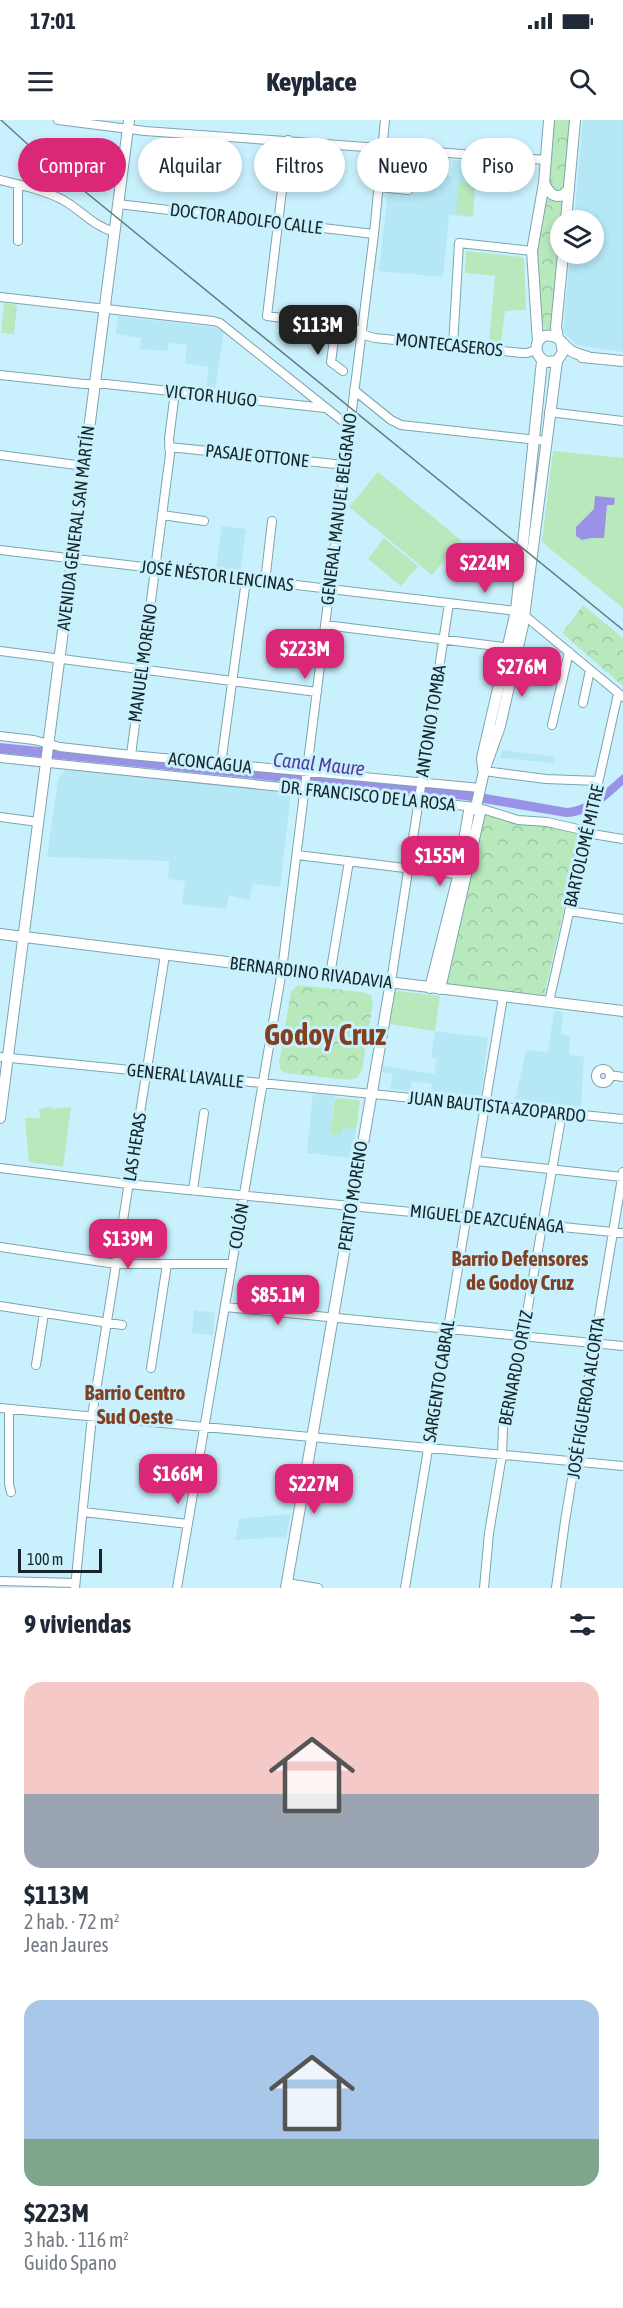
<!DOCTYPE html>
<html lang="es">
<meta charset="utf-8">
<style>
body{margin:0;font-family:"Asap Condensed",sans-serif;background:#f6f6f7;color:#1f2937;height:100vh;display:flex;flex-direction:column;font-size:22px;white-space:nowrap}
*{box-sizing:border-box;margin:0}
p{font-size:20px;color:#747a83}
.icon{flex:none;width:33px;height:33px;fill:none;stroke:currentColor;stroke-width:2;stroke-linecap:round;stroke-linejoin:round}
.map{position:relative;height:1468px;overflow:hidden}
.sheet{display:flex;flex-direction:column;background:#fff;flex:1}
.sheet>*{flex:none}
.banner{position:absolute;left:18px;top:18px;width:588px;height:54px;display:flex;gap:12px}
.tools{position:absolute;left:550px;top:90px;display:grid;gap:12px}
.tools a{display:grid;place-items:center;width:54px;height:54px;border-radius:50%;background:#fff;box-shadow:0 3px 9px #0003;font-size:30px}
.scale{position:absolute;left:18px;bottom:15px;width:84px;box-sizing:border-box;padding-left:6px;border:3px solid #16262a;border-top:0;font-size:16px;line-height:21px;white-space:nowrap;color:#16262a;-webkit-text-stroke:4px #c9f1fd;paint-order:stroke}
.price{position:absolute;translate:-50% -51px;padding:0 14px;border-radius:12px;background:#db2777;color:#fff;font-size:20px;line-height:39px;filter:drop-shadow(0 2px 3px #0008)}
.price::after{content:'';position:absolute;left:50%;top:36px;width:18px;height:14px;margin-left:-9px;background:inherit;clip-path:polygon(0 0,100% 0,50% 100%)}
.price.active{background:#222;color:#fff}
ul{padding:0;list-style:none}
li{display:grid;align-content:center;gap:12px;height:318px;padding:0 24px}
li span{display:grid;place-items:center;height:186px;border-radius:18px;color:#555}
li>.icon{margin-inline-start:auto}
span .icon{width:108px;height:108px;fill:#fffc;stroke-width:1}
li b{font-size:26px}
h2{display:flex;justify-content:space-between;align-items:center;height:72px;padding:0 24px;font-size:26px}
.chip{padding:0 21px;border-radius:27px;background:#fff;box-shadow:0 3px 9px #0003;font-size:21px;line-height:54px}
.chip.active{background:#db2777;color:#fff}
.status{display:flex;justify-content:space-between;align-items:center;height:42px;padding:0 30px;background:#fff;direction:ltr}
.status svg{height:16px;fill:currentColor}
header{display:flex;justify-content:space-between;align-items:center;height:78px;padding:0 24px;background:#fff;font-size:27px;font-weight:800}
.map>svg:first-child{display:block}
.built{fill:#b5e7f5}
.grass{fill:#b7e9bd}
.park{fill:url(#park-crowns)}
.water{fill:#9a92e6}
.lines{fill:none;stroke-linecap:round;stroke-linejoin:round}
.minor-casing{stroke:#7ea4af;stroke-width:10}
.major-casing{stroke:#7ea4af;stroke-width:12}
.minor{stroke:#fff;stroke-width:8}
.major{stroke:#fff;stroke-width:10}
.tram{stroke:#637d85;stroke-width:1.5}
.labels{text-anchor:middle;stroke-width:6;stroke-linejoin:round;paint-order:stroke}
.street-label{font-size:18px;fill:#16262a;stroke:#c9f1fd}
.water-label{font-size:20px;font-style:italic;fill:#503d9e;stroke:#c9f1fd}
.quarter-label{font-size:21px;font-weight:bold;fill:#824022;stroke:#c9f1fd}
.town-label{font-size:30px;font-weight:bold;fill:#824022;stroke:#c9f1fd}
</style>
<div class="status"><b>17:01</b><svg viewBox="0 0 49 12"><path d="M0 12V9h3v3zM5 12V6h3v6zM10 12V3h3v9zM15 12V0h3v12zM26 1h20v11H26zM47 4h2v5h-2z"/></svg></div>
<header><svg class="icon" aria-label="menu" viewBox="0 0 24 24"><path d="M4 6h16M4 12h16M4 18h16"/></svg>Keyplace<svg class="icon" aria-label="search" viewBox="0 0 24 24"><circle cx="10" cy="10" r="6"/><path d="M15 15l6 6"/></svg></header>
<div class="map">
<svg width="623" height="1468" viewBox="0 0 623 1468">
<defs>
<pattern id="park-crowns" width="20" height="18" patternUnits="userSpaceOnUse" patternTransform="scale(1.5)"><rect width="20" height="18" fill="#b7e9bd"/><path d="M2 6a3 3 0 1 1 6 0M12 15a3 3 0 1 1 6 0" fill="none" stroke="#9dc8a3"/></pattern>
</defs>
<rect width="100%" height="100%" fill="#c9f1fd"/>
<path class="built" d="M583 0H623V232L577 225 563 212 570 134H594V100H574Z
M81 19 115 23 113 36 79 32Z
M453 40 477 41 473 97 449 95 443 157 379 151 388 71 405 72 407 51 452 56Z
M118 196 212 207 224 211 215 270 206 268 209 247 185 243 187 225 169 223 167 231 140 229 141 218 116 214Z
M222 406 246 409 240 452 216 448Z
M502 630 555 637V643L500 638Z
M65 650 291 673 280 767 253 764 249 780 229 775 226 789 182 784 185 761 168 759 169 741 47 737 58 659Z
M554 891 563 892 561 914 570 916 569 935 584 937 581 987 515 980 526 930 548 932Z
M435 911 488 918 481 977 431 973 432 964 412 961 410 971 390 969 393 954 382 952 383 946 434 954 437 939 431 938Z
M313 973 335 975 331 1002 342 1008 356 1009 351 1038 307 1033Z
M194 1190 215 1193 213 1215 192 1213Z
M291 1394 286 1417 235 1420 239 1399Z"/>
<path class="grass" d="M458 63 475 64 473 96 456 94Z
M466 131 522 137 524 139 526 190 505 191 501 222 489 221 495 156 465 153Z
M4 183 17 185 14 214 1 213Z
M553 331 623 338V488L542 422Z
M378 352 461 420 432 455 349 387Z
M384 418 418 446 401 466 368 439Z
M398 871 440 876 435 911 390 904 395 872Z
M335 978 358 980 360 983 356 1009 342 1008 341 1014 330 1013Z
M51 986 52 989 71 987 63 1047 29 1042 25 998H40L39 989Z"/>
<path class="park" d="M553 0H572L565 69 559 74 547 64Z
M545 74 564 77 554 186 550 210 546 209 541 204 536 129Z
M583 485 623 518V566L562 513Z
M484 689 582 710 544 876 444 865Z
M298 865 361 872 371 875 373 882 362 950 357 958 347 960 286 953 281 950 279 943 291 872Z"/>
<path class="water" d="M595 376 615 378 614 385H607L604 418H591L582 420 576 416V407L594 389Z
M0 623 468 671 567 688C590 686 606 668 623 654V665C605 681 591 696 566 697L465 680 0 633Z"/>
<g class="lines">
<defs>
<path id="minor" d="M58 0 145 11 546 40
M288 20 267 196 352 207 367 216 375 218 522 233H527L536 230
M0 60C21 65 44 70 63 80 81 90 94 107 115 112
M18 65V121
M379 67 408 70
M118 84 374 114
M0 177 213 201 220 203 350 307
M336 205 331 242 343 251
M453 226 459 123 532 131
M0 255 84 264H106L325 288
M354 270 391 300 401 305 546 321
M549 292 623 301
M169 327 345 345
M0 335 84 346
M162 395 204 401
M0 430 516 491 524 495 623 577
M265 462 272 401
M325 505 512 528
M0 531 317 572
M583 583 590 550
M552 605 569 532
M0 616 34 620 60 627 131 635 480 668
M131 635 170 334 169 319 175 272
M0 638 476 687 518 700 547 702 582 710 586 713 623 719
M221 644 246 460
M484 651 546 659 598 661
M0 697 38 702
M297 735 463 755
M569 791 623 799
M330 855 349 741
M391 862 449 483
M549 882 618 574
M0 937 623 999
M596 956a7 7 0 1 1 14 0a7 7 0 1 1-14 0Z
M610 955 623 957
M476 1041 622 1057
M0 1048 128 1064 623 1113
M193 1070 204 993
M0 1127 116 1144H232
M0 1186 122 1205
M225 1187 623 1226
M36 1245 44 1193
M151 1248 167 1144
M0 1288 623 1346
M9 1289V1364L11 1372
M83 1392 188 1404
M0 1461 75 1463
M287 1463 318 1468
M75 1468 92 1296 165 835
M177 1468 282 850 374 114 385 0
M405 1468 503 877
M484 1468 489 1413 502 1335 503 1306 513 1272 562 993
M556 1468 565 1401 623 1052"/>
<path id="major" d="M544 63C548 71 553 79 563 75L569 69
M566 100 575 0
M558 218 556 207 563 134
M538 222 532 131 544 63 549 0
M561 222 563 232 557 241 547 242C531 237 534 212 552 216 560 217 564 226 570 230 575 234 582 235 588 237
M582 237 623 241
M483 649 482 638 516 491 542 241
M0 814 623 891
M430 868 457 761 469 691 476 687
M440 869 480 693 476 687 484 651 500 606 523 505 557 241
M0 998 129 0
M286 1468 391 862"/>
</defs>
<use href="#minor" class="minor-casing"/>
<use href="#major" class="major-casing"/>
<use href="#minor" class="minor"/>
<use href="#major" class="major"/>
<path class="tram" d="M1 0 34 30 623 510"/>
</g>
<g class="labels">
<g class="street-label">
<text transform="translate(246 99) rotate(7)" y="6">DOCTOR ADOLFO CALLE</text>
<text transform="translate(449 225) rotate(6)" y="6">MONTECASEROS</text>
<text transform="translate(211 276) rotate(6)" y="6">VICTOR HUGO</text>
<text transform="translate(257 336) rotate(6)" y="6">PASAJE OTTONE</text>
<text transform="translate(339 389) rotate(-83)" y="6">GENERAL MANUEL BELGRANO</text>
<text transform="translate(76 408) rotate(-83)" y="6">AVENIDA GENERAL SAN MARTÍN</text>
<text transform="translate(217 456) rotate(7)" y="6">JOSÉ NÉSTOR LENCINAS</text>
<text transform="translate(143 543) rotate(-82)" y="6">MANUEL MORENO</text>
<text transform="translate(431 601) rotate(-81)" y="6">ANTONIO TOMBA</text>
<text transform="translate(210 643) rotate(6)" y="6">ACONCAGUA</text>
<text transform="translate(368 676) rotate(6)" y="6">DR. FRANCISCO DE LA ROSA</text>
<text transform="translate(584 726) rotate(-77)" y="6">BARTOLOMÉ MITRE</text>
<text transform="translate(311 853) rotate(7)" y="6">BERNARDINO RIVADAVIA</text>
<text transform="translate(185 956) rotate(6)" y="6">GENERAL LAVALLE</text>
<text transform="translate(497 987) rotate(6)" y="6">JUAN BAUTISTA AZOPARDO</text>
<text transform="translate(135 1027) rotate(-81)" y="6">LAS HERAS</text>
<text transform="translate(353 1076) rotate(-81)" y="6">PERITO MORENO</text>
<text transform="translate(487 1099) rotate(6)" y="6">MIGUEL DE AZCUÉNAGA</text>
<text transform="translate(239 1106) rotate(-80)" y="6">COLÓN</text>
<text transform="translate(516 1248) rotate(-79)" y="6">BERNARDO ORTIZ</text>
<text transform="translate(439 1261) rotate(-81)" y="6">SARGENTO CABRAL</text>
<text transform="translate(586 1278) rotate(-81)" y="6">JOSÉ FIGUEROA ALCORTA</text>
</g>
<g class="water-label">
<text transform="translate(319 644) rotate(6)" y="7">Canal Maure</text>
</g>
<g class="quarter-label">
<text x="520" y="1146">Barrio Defensores<tspan x="520" dy="24">de Godoy Cruz</tspan></text>
<text x="135" y="1280">Barrio Centro<tspan x="135" dy="24">Sud Oeste</tspan></text>
</g>
<g class="town-label">
<text x="325" y="925">Godoy Cruz</text>
</g>
</g>
</svg>
<div class="tools">
<a><svg class="icon" aria-label="layers" viewBox="0 0 24 24"><path d="M12 4l9 5-9 5-9-5zM3 14l9 5 9-5"/></svg></a>
</div>
<div class="scale">100 m</div>
<b class="price active" style="left:318px;top:236px">$113M</b>
<b class="price" style="left:485px;top:474px">$224M</b>
<b class="price" style="left:305px;top:560px">$223M</b>
<b class="price" style="left:522px;top:578px">$276M</b>
<b class="price" style="left:440px;top:767px">$155M</b>
<b class="price" style="left:128px;top:1150px">$139M</b>
<b class="price" style="left:278px;top:1206px">$85.1M</b>
<b class="price" style="left:178px;top:1385px">$166M</b>
<b class="price" style="left:314px;top:1395px">$227M</b>
<div class="banner">
<a class="chip active">Comprar</a>
<a class="chip">Alquilar</a>
<a class="chip">Filtros</a>
<a class="chip">Nuevo</a>
<a class="chip">Piso</a>
</div>
</div>
<section class="sheet">
<h2>9 viviendas<svg class="icon" aria-label="filters" viewBox="0 0 24 24"><path d="M4 7h16M4 17h16"/><circle cx="9" cy="7" r="2"/><circle cx="15" cy="17" r="2"/></svg></h2>
<ul>
<li><span style="background:linear-gradient(#f6c9c9 60%,#9aa5b1 0)"><svg class="icon" aria-label="home" viewBox="0 0 24 24"><path d="M3 11l9-7 9 7M6 9v11h12V9"/></svg></span><div><b>$113M</b><p>2 hab. · 72 m²</p><p>Jean Jaures</p></div></li>
<li><span style="background:linear-gradient(#a9c7e8 75%,#7fa58c 0)"><svg class="icon" aria-label="home" viewBox="0 0 24 24"><path d="M3 11l9-7 9 7M6 9v11h12V9"/></svg></span><div><b>$223M</b><p>3 hab. · 116 m²</p><p>Guido Spano</p></div></li>
</ul>
</section>
